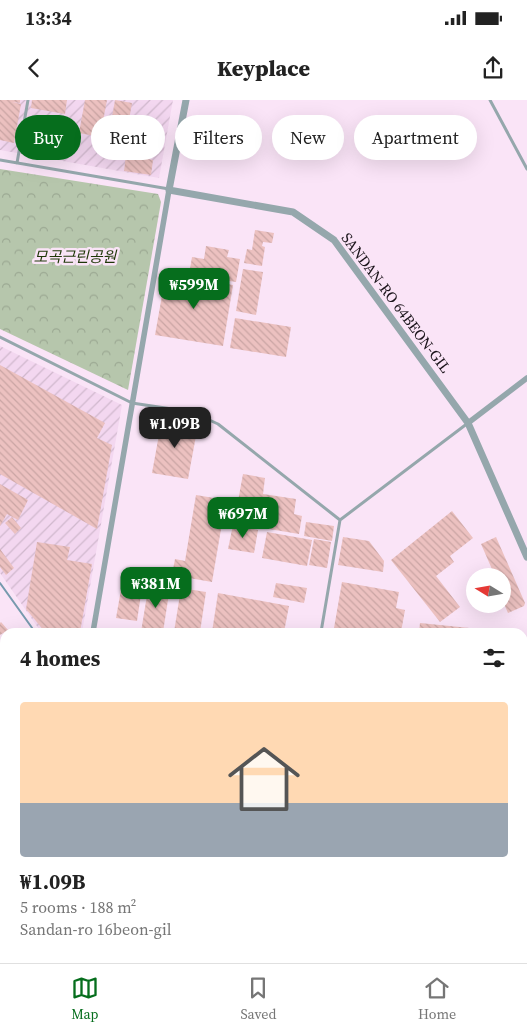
<!DOCTYPE html>
<meta charset="utf-8">
<style>
body{margin:0;font-family:"Source Serif 4","Noto Sans KR",serif;background:#f6f6f6;color:#222;height:100vh;display:flex;flex-direction:column;font-size:19px;white-space:nowrap}
*{box-sizing:border-box;margin:0}
p{font-size:16px;color:#767676}
.icon{flex:none;width:28px;height:28px;fill:none;stroke:currentColor;stroke-width:2;stroke-linecap:round;stroke-linejoin:round}
.map{position:relative;flex:1;overflow:hidden}
.side{position:absolute;left:0px;top:528px;width:528px;height:336px;display:flex;flex-direction:column;background:#fff;border-radius:15px 15px 0 0;box-shadow:0 5px 20px #0002}
.side>*{flex:none}
.banner{position:absolute;left:15px;top:15px;width:498px;height:45px;display:flex;gap:10px}
.needle{width:32px;rotate:281deg}
.fabs{position:absolute;left:466px;top:468px;display:grid;gap:10px}
.fabs a{display:grid;place-items:center;width:45px;height:45px;border-radius:50%;background:#fff;box-shadow:0 5px 20px #0002;font-size:25px}
.price{position:absolute;translate:-50% -42px;padding:0 11px;border-radius:10px;background:#066e1d;color:#fff;font-size:16px;line-height:32px;filter:drop-shadow(0 1px 2px #0008)}
.price::after{content:'';position:absolute;left:50%;top:30px;width:15px;height:11px;margin-left:-8px;background:inherit;clip-path:polygon(0 0,100% 0,50% 100%)}
.price.active{background:#222;color:#fff}
ul{padding:0;list-style:none}
li{display:grid;align-content:center;gap:10px;height:265px;padding:0 20px}
li span{display:grid;place-items:center;height:155px;border-radius:5px;color:#555}
li>.icon{margin-inline-start:auto}
span .icon{width:90px;height:90px;fill:#fffc;stroke-width:1}
li b{font-size:21px}
h2{display:flex;justify-content:space-between;align-items:center;height:60px;padding:0 20px;font-size:21px}
.chip{padding:0 18px;border-radius:22px;background:#fff;box-shadow:0 5px 20px #0002;font-size:18px;line-height:45px}
.chip.active{background:#066e1d;color:#fff}
.status{display:flex;justify-content:space-between;align-items:center;height:35px;padding:0 25px;background:#fff;direction:ltr}
.status svg{height:14px;fill:currentColor}
header{display:flex;justify-content:space-between;align-items:center;height:65px;padding:0 20px;background:#fff;font-size:22px;font-weight:800}
.tabs{display:flex;justify-content:space-around;align-items:center;height:70px;border-top:1px solid #e0e0e0;background:#fff;font-size:14px;color:#767676}
.tabs a{display:grid;justify-items:center;gap:2px}
.tabs .active{color:#066e1d}
.map>svg:first-child{display:block}
.industrial{fill:url(#industrial-furrows)}
.park{fill:url(#park-crowns)}
.lines{fill:none;stroke-linecap:round;stroke-linejoin:round}
.stream{stroke:#779aae;stroke-width:2}
.building{fill:url(#building-back-hatch)}
.path{stroke:#8a7b88;stroke-width:1;stroke-dasharray:4 4;stroke-linecap:butt}
.service{stroke:#95a7ac;stroke-width:3}
.minor{stroke:#95a7ac;stroke-width:5.5}
.tertiary{stroke:#95a7ac;stroke-width:7}
.primary{stroke:#4c6e77;stroke-width:9}
.rail{stroke:#645863;stroke-width:2}
.labels{text-anchor:middle;stroke-width:5;stroke-linejoin:round;paint-order:stroke}
.park-label{font-size:15px;font-style:italic;fill:#1e3707;stroke:#fae4f7}
.street-label{font-size:15px;fill:#1b141b;stroke:#fae4f7}
</style>
<div class="status"><b>13:34</b><svg viewBox="0 0 49 12"><path d="M0 12V9h3v3zM5 12V6h3v6zM10 12V3h3v9zM15 12V0h3v12zM26 1h20v11H26zM47 4h2v5h-2z"/></svg></div>
<header><svg class="icon" aria-label="back" viewBox="0 0 24 24"><path d="M15 5l-7 7 7 7"/></svg>Keyplace<svg class="icon" aria-label="share" viewBox="0 0 24 24"><path d="M12 15V3M7 8l5-5 5 5M5 13v7h14v-7"/></svg></header>
<div class="map">
<svg width="527" height="863" viewBox="0 0 527 863">
<defs>
<pattern id="industrial-furrows" width="10" height="10" patternUnits="userSpaceOnUse" patternTransform="scale(1.25)"><rect width="10" height="10" fill="#f3d7f0"/><path d="M-1 1l2-2M0 10L10 0M9 11l2-2" fill="none" stroke="#d0b8cd"/></pattern>
<pattern id="park-crowns" width="20" height="18" patternUnits="userSpaceOnUse" patternTransform="scale(1.25)"><rect width="20" height="18" fill="#b6c6ac"/><path d="M2 6a3 3 0 1 1 6 0M12 15a3 3 0 1 1 6 0" fill="none" stroke="#9ca993"/></pattern>
<pattern id="building-back-hatch" width="6" height="6" patternUnits="userSpaceOnUse" patternTransform="scale(1.25)"><rect width="6" height="6" fill="#ecc1c0"/><path d="M-1 5l2 2M0 0l6 6M5-1l2 2" fill="none" stroke="#caa5a4"/></pattern>
</defs>
<rect width="100%" height="100%" fill="#fae4f7"/>
<path class="industrial" d="M0 0H173L159 78 0 50Z
M0 246 122 305 82 532H41L0 473Z"/>
<path class="park" d="M0 69 158 94 161 102 128 290 0 229Z"/>
<g class="lines">
<path class="stream" d="M0 483 35 532
M287 859 289 863
M465 863 525 862V863"/>
</g>
<path class="building" d="M0 0H20V3L12 2 21 4 14 43 0 40Z
M32 0H67L65 14 31 8Z
M85 0H107L100 37 79 33Z
M115 0 132 3 129 20 142 23 138 46 108 40Z
M29 18 63 24 58 53 24 47Z
M126 55 153 60 151 75 124 71Z
M255 130 274 133 272 143 263 142 262 146 265 147 262 166 244 163 247 149 252 150Z
M206 146 229 150 227 157 240 159 236 182 189 175 192 157 204 159Z
M243 169 263 172 256 215 236 211Z
M166 173 233 185 223 246 155 235Z
M235 218 291 227 286 257 230 248Z
M0 265 105 323 97 338 112 345 97 429 0 374Z
M162 318 198 325 188 379 152 373Z
M243 374 265 378 263 394 296 399 294 414 302 416 299 434 234 423Z
M0 384 28 400 18 420 7 414 0 426Z
M196 395 226 400 212 482 172 475 175 459 185 461Z
M452 411 473 438 450 456 454 462 436 476 460 507 440 522 391 460Z
M12 417 21 428 15 434 5 423Z
M306 422 334 426 332 441 304 436Z
M233 425 258 430 254 453 228 449Z
M267 432 312 440 307 466 262 458Z
M343 437 369 441 384 461 383 472 338 465Z
M496 437 525 503 524 506 508 513 504 504 507 502 502 492V476H495L481 444Z
M314 439 331 442 327 468 309 465Z
M37 442 70 447 67 460 92 464 80 532H45L26 509Z
M0 449 14 468 6 475 0 467Z
M123 478 143 481 137 521 116 518Z
M342 482 399 492 396 508 405 510 401 532H363L334 528Z
M149 483 170 487 163 532H141Z
M276 483 307 488 304 503 273 497Z
M181 488 206 492 200 532H174Z
M218 493 289 506 284 532H212Z
M1 522 8 530 0 535V523Z
M420 523 499 531V532H419Z
M0 565 5 566V597L1 621Z
M522 607 527 608V633L522 632Z
M522 655 527 656 524 676H522Z
M0 749 5 750V823H0Z
M527 808V827L522 818V810Z
M196 859H230V860L197 863Z"/>
<g class="lines">
<path class="path" d="M522 790 527 791"/>
<path class="service" d="M490 0 527 69
M0 60 169 89
M17 63 28 0
M0 237 132 303 192 312 218 324 340 420 321 532
M340 420 468 323"/>
<path class="minor" d="M468 323 527 278
M93 532 169 90
M0 556 5 557"/>
<path class="tertiary" d="M186 0 169 90 293 112 334 140 468 323 527 457
M522 761 527 735
M0 841 5 842"/>
<path class="primary" d="M0 709 5 710
M0 726 5 727
M522 764 527 765
M522 781H527"/>
<path class="rail" d="M0 859 39 863"/>
</g>
<g class="labels">
<g class="park-label">
<text x="75" y="162">모곡근린공원</text>
</g>
<g class="street-label">
<text transform="translate(396 203) rotate(53)" y="5">SANDAN-RO 64BEON-GIL</text>
</g>
</g>
</svg>
<div class="fabs">
<a><svg class="needle" viewBox="-14 -14 28 28"><path d="M0-13l5 13h-10z" fill="#e53935"/><path d="M0 13l5-13h-10z" fill="#767676"/></svg></a>
</div>
<b class="price" style="left:194px;top:210px">₩599M</b>
<b class="price active" style="left:175px;top:349px">₩1.09B</b>
<b class="price" style="left:243px;top:439px">₩697M</b>
<b class="price" style="left:156px;top:509px">₩381M</b>
<div class="banner">
<a class="chip active">Buy</a>
<a class="chip">Rent</a>
<a class="chip">Filters</a>
<a class="chip">New</a>
<a class="chip">Apartment</a>
</div>
<section class="side">
<h2>4 homes<svg class="icon" aria-label="filters" viewBox="0 0 24 24"><path d="M4 7h16M4 17h16"/><circle cx="9" cy="7" r="2"/><circle cx="15" cy="17" r="2"/></svg></h2>
<ul>
<li><span style="background:linear-gradient(#ffd9b3 65%,#9aa5b1 0)"><svg class="icon" aria-label="home" viewBox="0 0 24 24"><path d="M3 11l9-7 9 7M6 9v11h12V9"/></svg></span><div><b>₩1.09B</b><p>5 rooms · 188 m²</p><p>Sandan-ro 16beon-gil</p></div></li>
</ul>
</section>
</div>
<nav class="tabs">
<a class="active"><svg class="icon" aria-label="map" viewBox="0 0 24 24"><path d="M3 6l6-2 6 2 6-2v14l-6 2-6-2-6 2zM9 4v14M15 6v14"/></svg>Map</a>
<a><svg class="icon" aria-label="saved" viewBox="0 0 24 24"><path d="M7 4h10v16l-5-4-5 4z"/></svg>Saved</a>
<a><svg class="icon" aria-label="home" viewBox="0 0 24 24"><path d="M3 11l9-7 9 7M6 9v11h12V9"/></svg>Home</a>
</nav>
